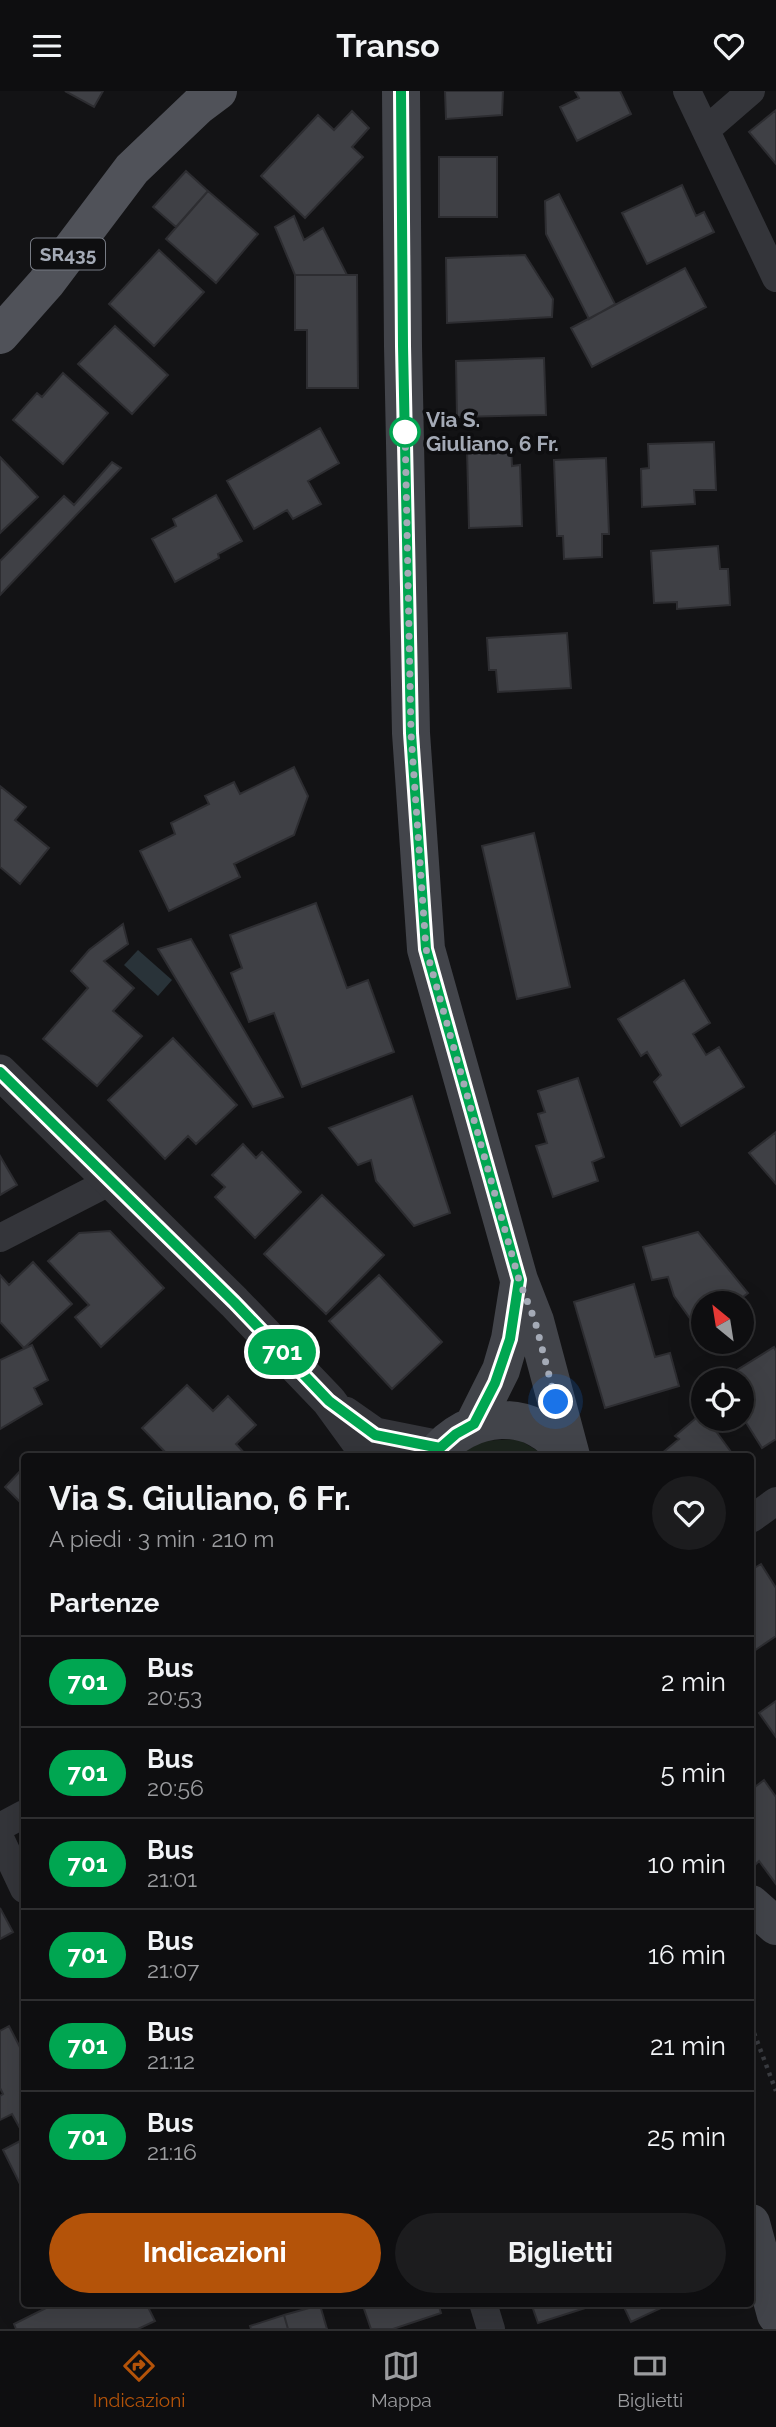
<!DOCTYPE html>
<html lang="it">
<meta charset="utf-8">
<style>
:root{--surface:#0e0e10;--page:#1c1c1e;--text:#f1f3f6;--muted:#9b9c9f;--line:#2e2e30;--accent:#b45309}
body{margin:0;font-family:Raleway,sans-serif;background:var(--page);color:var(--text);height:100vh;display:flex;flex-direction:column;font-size:26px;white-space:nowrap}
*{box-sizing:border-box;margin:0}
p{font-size:23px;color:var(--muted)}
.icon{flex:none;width:38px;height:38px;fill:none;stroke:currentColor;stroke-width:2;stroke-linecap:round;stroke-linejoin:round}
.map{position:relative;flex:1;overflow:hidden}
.details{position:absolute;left:21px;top:1362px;width:733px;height:854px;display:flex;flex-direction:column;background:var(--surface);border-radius:7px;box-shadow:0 7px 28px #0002,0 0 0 2px var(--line)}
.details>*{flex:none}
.badge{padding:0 14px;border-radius:23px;font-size:24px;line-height:46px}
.needle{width:46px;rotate:330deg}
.controls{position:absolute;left:691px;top:1200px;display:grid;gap:14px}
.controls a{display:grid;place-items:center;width:63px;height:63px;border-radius:50%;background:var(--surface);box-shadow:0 7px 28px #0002,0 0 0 2px var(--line);font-size:35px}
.you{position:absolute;width:35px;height:35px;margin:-18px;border:5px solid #fff;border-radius:50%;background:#1a73e8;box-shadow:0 0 0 10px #1a73e833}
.map>.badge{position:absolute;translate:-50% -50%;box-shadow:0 0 0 4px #fff}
h2{padding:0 28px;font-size:26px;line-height:63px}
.round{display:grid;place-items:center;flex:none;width:74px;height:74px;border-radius:37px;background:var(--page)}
.head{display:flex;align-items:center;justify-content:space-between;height:119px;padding:0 28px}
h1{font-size:33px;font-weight:700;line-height:52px}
.cta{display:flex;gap:14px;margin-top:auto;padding:14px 28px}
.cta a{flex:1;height:80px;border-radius:42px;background:var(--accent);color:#fff;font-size:28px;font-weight:700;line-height:80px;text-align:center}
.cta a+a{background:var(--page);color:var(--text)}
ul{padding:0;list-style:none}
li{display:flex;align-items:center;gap:21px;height:91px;padding:0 28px;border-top:2px solid var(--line)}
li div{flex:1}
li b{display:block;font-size:26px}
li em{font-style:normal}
li .badge{min-width:77px;font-weight:700;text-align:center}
header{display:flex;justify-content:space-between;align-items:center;height:91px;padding:0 28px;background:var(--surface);font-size:32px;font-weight:700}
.dock{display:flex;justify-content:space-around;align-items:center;height:98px;border-top:2px solid var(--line);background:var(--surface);font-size:19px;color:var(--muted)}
.dock a{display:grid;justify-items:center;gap:4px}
.dock .current{color:var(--accent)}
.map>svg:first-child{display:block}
</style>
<header><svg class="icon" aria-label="menu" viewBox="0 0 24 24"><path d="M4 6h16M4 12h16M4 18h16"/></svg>Transo<svg class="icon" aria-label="heart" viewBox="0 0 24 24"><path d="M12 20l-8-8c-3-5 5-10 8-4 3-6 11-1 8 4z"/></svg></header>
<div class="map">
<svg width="776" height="2238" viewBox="0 0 776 2238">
<rect width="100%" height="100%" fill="#131315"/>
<path fill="#1b231c" d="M518 1348 546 1365H456L477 1350Z"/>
<path fill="#293339" d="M138 859 172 889 158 905 124 874Z"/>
<path fill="#3f4045" stroke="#2d2d31" stroke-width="2" d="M65 0H103L94 16Z
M445 0H503L502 24 446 28Z
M575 0H620L631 23 577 50 560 16 579 7Z
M776 19V73L749 41Z
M352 20 369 37 352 56 363 66 305 127 261 85 318 24 334 39Z
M439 66H497V126H439Z
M186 80 208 100 176 136 153 116Z
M682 94 696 125 704 121 714 141 647 173 622 122Z
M208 100 258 143 216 192 166 148Z
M559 103 615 213 589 228 546 143 545 110Z
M294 125 304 149 323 137 347 184H295L275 136Z
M159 159 204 201 154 255 109 213Z
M525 164 553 208 552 226 447 232 446 167Z
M685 177 706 216 592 276 571 237Z
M295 184H357L358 297H307V239H295Z
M115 235 168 284 132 323 78 273Z
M544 267 546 324 457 326 456 270Z
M63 282 108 322 63 373 13 329 37 302 42 306Z
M320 337 339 372 308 390 321 413 293 428 287 419 254 438 227 390Z
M714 351 716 399H694L695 413 642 416 641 378 649 377 648 353Z
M511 357 512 375 520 374 522 435 469 437 467 358Z
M0 366 38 406 0 442Z
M606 367 609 443H602V466L564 468 563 445H557L554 369Z
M112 371 121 377 0 504V470L64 405 74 414Z
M216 404 242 450 218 463 219 467 175 491 152 448 176 435 173 428Z
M718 455 720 478H728L730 514 677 518V511L654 512 651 460Z
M567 542 571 597 498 601 496 579H489L487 547Z
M294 676 308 705 294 744 234 773 240 786 169 820 140 760 175 743 171 732 209 713 205 705 234 691 240 703Z
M0 695 26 716 15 729 49 757 20 793 0 776Z
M534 742 570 896 517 908 482 755Z
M316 812 347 897 368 889 394 961 302 996 274 922 249 931 231 882 242 877 230 844Z
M123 833 128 853 104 870 134 897 113 920 142 945 97 995 43 948 88 897 71 880 89 859Z
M191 848 283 1006 253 1016 158 858Z
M684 889 710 932 693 943 706 964 719 956 744 996 681 1035 654 991 661 984 647 961 641 965 618 928Z
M173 947 237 1014 196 1053 188 1045 165 1068 108 1009Z
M578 987 604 1066 592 1071 598 1090 553 1106 536 1055 547 1052 538 1023 545 1021 538 1000Z
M412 1005 450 1122 414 1135 376 1090 371 1069 358 1074 329 1037Z
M776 1041V1093L749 1062Z
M243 1053 256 1067 262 1061 301 1101 255 1147 215 1106 225 1096 212 1084Z
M0 1065 17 1094 0 1104Z
M322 1104 384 1164 326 1223 264 1163Z
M110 1140 164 1197 101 1256 75 1226 89 1214 48 1170 79 1142Z
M698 1141 748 1202 734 1213H704V1236L699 1240 674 1205 668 1186 652 1189 643 1156Z
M33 1171 72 1213 24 1257 0 1231V1184L9 1194Z
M379 1184 442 1251 392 1298 329 1230Z
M634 1193 655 1266 670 1262 679 1295 605 1317 574 1211Z
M32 1254 48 1289 34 1297 42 1313 0 1338V1269Z
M774 1256 776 1260V1348L762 1357 742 1325V1290L721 1289Z
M187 1294 213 1320 228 1305 256 1334 236 1353 247 1365H194L191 1362 188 1365H169L142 1337Z
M702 1322 704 1328H707L734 1365H662L661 1363 679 1348 675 1345Z
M24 1376V1415L5 1396Z
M761 1473 776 1497V1545L751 1562V1479Z
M776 1610V1646L759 1622Z
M764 1689 776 1706V1793L759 1770 751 1778V1699Z
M0 1817 13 1841 0 1848Z
M9 1935 24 1964V2036L21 2039 12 2023 0 2029V2005L3 2003 0 1997V1940Z
M24 2048V2101L3 2059Z
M56 2212H146L155 2230 138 2238H16L14 2233Z
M362 2212H438L441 2222 393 2238H371Z
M531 2212H597L598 2213 538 2232Z
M622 2212H659L661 2217 631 2231Z
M320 2214 327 2238H288L284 2224Z
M284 2224 288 2238H251L250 2235Z"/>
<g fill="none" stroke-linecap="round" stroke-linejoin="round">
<path stroke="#3a3c41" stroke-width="4.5" stroke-dasharray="3.5 5" stroke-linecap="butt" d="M751 1934 776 2000"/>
<path stroke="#34353a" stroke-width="28" d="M687 0 776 187
M706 39 751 0
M0 1147 111 1090
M751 1428 776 1410
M0 1736 24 1723
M0 1747 24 1798
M483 2212 491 2238"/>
<path stroke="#34353a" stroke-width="35" d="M0 981 234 1211 329 1310 369 1365
M345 1323 375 1344 440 1357"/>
<path stroke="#42444a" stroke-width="38" d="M401 0 403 255 411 642 426 858 519 1189 535 1230 571 1365
M474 1333 501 1279 510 1248 519 1192
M434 1365C468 1320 535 1314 567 1365
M751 1813 776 1835
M751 2132 776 2224"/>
<path stroke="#505259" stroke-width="38" d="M0 244 46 192 132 78 198 15 218 0"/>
</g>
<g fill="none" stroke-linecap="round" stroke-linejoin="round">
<defs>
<path id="line" d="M0 981 234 1211 329 1310 375 1344 440 1357 456 1343 474 1333 495 1292 510 1248 519 1189 426 858 411 642 403 255 401 0"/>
</defs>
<use href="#line" stroke="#fff" stroke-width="16"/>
<use href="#line" stroke="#00a651" stroke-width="10"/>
<path stroke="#a4aab6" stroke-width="7" stroke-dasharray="0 12.6" d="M405 341V336L411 642 426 858 519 1189 535 1230 556 1311"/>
</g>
<circle fill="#fff" stroke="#00a651" stroke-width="3.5" cx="405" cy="341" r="14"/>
<g text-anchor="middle" stroke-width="7" stroke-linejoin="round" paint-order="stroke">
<rect fill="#0e0e10" stroke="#777b84" stroke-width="2" x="31" y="147.5" width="74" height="31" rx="5"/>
<g font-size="19" font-weight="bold" fill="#a4aab6">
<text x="68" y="170">SR435</text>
</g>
<g font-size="21" font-weight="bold" fill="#a4aab6" stroke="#0e0e10" text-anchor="start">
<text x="426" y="336">Via S.<tspan x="426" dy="24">Giuliano, 6 Fr.</tspan></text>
</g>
</g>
</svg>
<div class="controls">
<a><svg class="needle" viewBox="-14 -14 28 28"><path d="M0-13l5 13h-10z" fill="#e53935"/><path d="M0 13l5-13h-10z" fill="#9b9c9f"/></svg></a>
<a><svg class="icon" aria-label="locate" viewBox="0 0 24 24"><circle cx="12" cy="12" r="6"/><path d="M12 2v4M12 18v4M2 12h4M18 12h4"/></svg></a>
</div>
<div class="you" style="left:556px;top:1311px"></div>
<b class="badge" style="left:282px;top:1261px;background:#00a651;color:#fff">701</b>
<section class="details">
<div class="head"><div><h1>Via S. Giuliano, 6 Fr.</h1><p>A piedi · 3 min · 210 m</p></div><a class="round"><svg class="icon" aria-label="heart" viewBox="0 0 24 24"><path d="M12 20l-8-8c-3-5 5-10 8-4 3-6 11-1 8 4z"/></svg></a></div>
<h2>Partenze</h2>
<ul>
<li><span class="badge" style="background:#00a651;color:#fff">701</span><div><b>Bus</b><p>20:53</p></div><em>2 min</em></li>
<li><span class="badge" style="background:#00a651;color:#fff">701</span><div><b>Bus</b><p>20:56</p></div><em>5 min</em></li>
<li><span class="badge" style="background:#00a651;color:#fff">701</span><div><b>Bus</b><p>21:01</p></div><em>10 min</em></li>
<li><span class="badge" style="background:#00a651;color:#fff">701</span><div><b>Bus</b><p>21:07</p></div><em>16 min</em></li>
<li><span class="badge" style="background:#00a651;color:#fff">701</span><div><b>Bus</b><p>21:12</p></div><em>21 min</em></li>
<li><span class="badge" style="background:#00a651;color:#fff">701</span><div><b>Bus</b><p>21:16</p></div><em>25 min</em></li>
</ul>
<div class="cta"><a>Indicazioni</a><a>Biglietti</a></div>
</section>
</div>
<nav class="dock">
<a class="current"><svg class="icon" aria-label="directions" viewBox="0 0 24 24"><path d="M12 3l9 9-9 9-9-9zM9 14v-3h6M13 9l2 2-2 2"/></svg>Indicazioni</a>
<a><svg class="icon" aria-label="map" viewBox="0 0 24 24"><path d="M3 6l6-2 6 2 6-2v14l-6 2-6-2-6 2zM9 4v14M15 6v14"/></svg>Mappa</a>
<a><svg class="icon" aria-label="tickets" viewBox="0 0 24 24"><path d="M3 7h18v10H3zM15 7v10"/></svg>Biglietti</a>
</nav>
